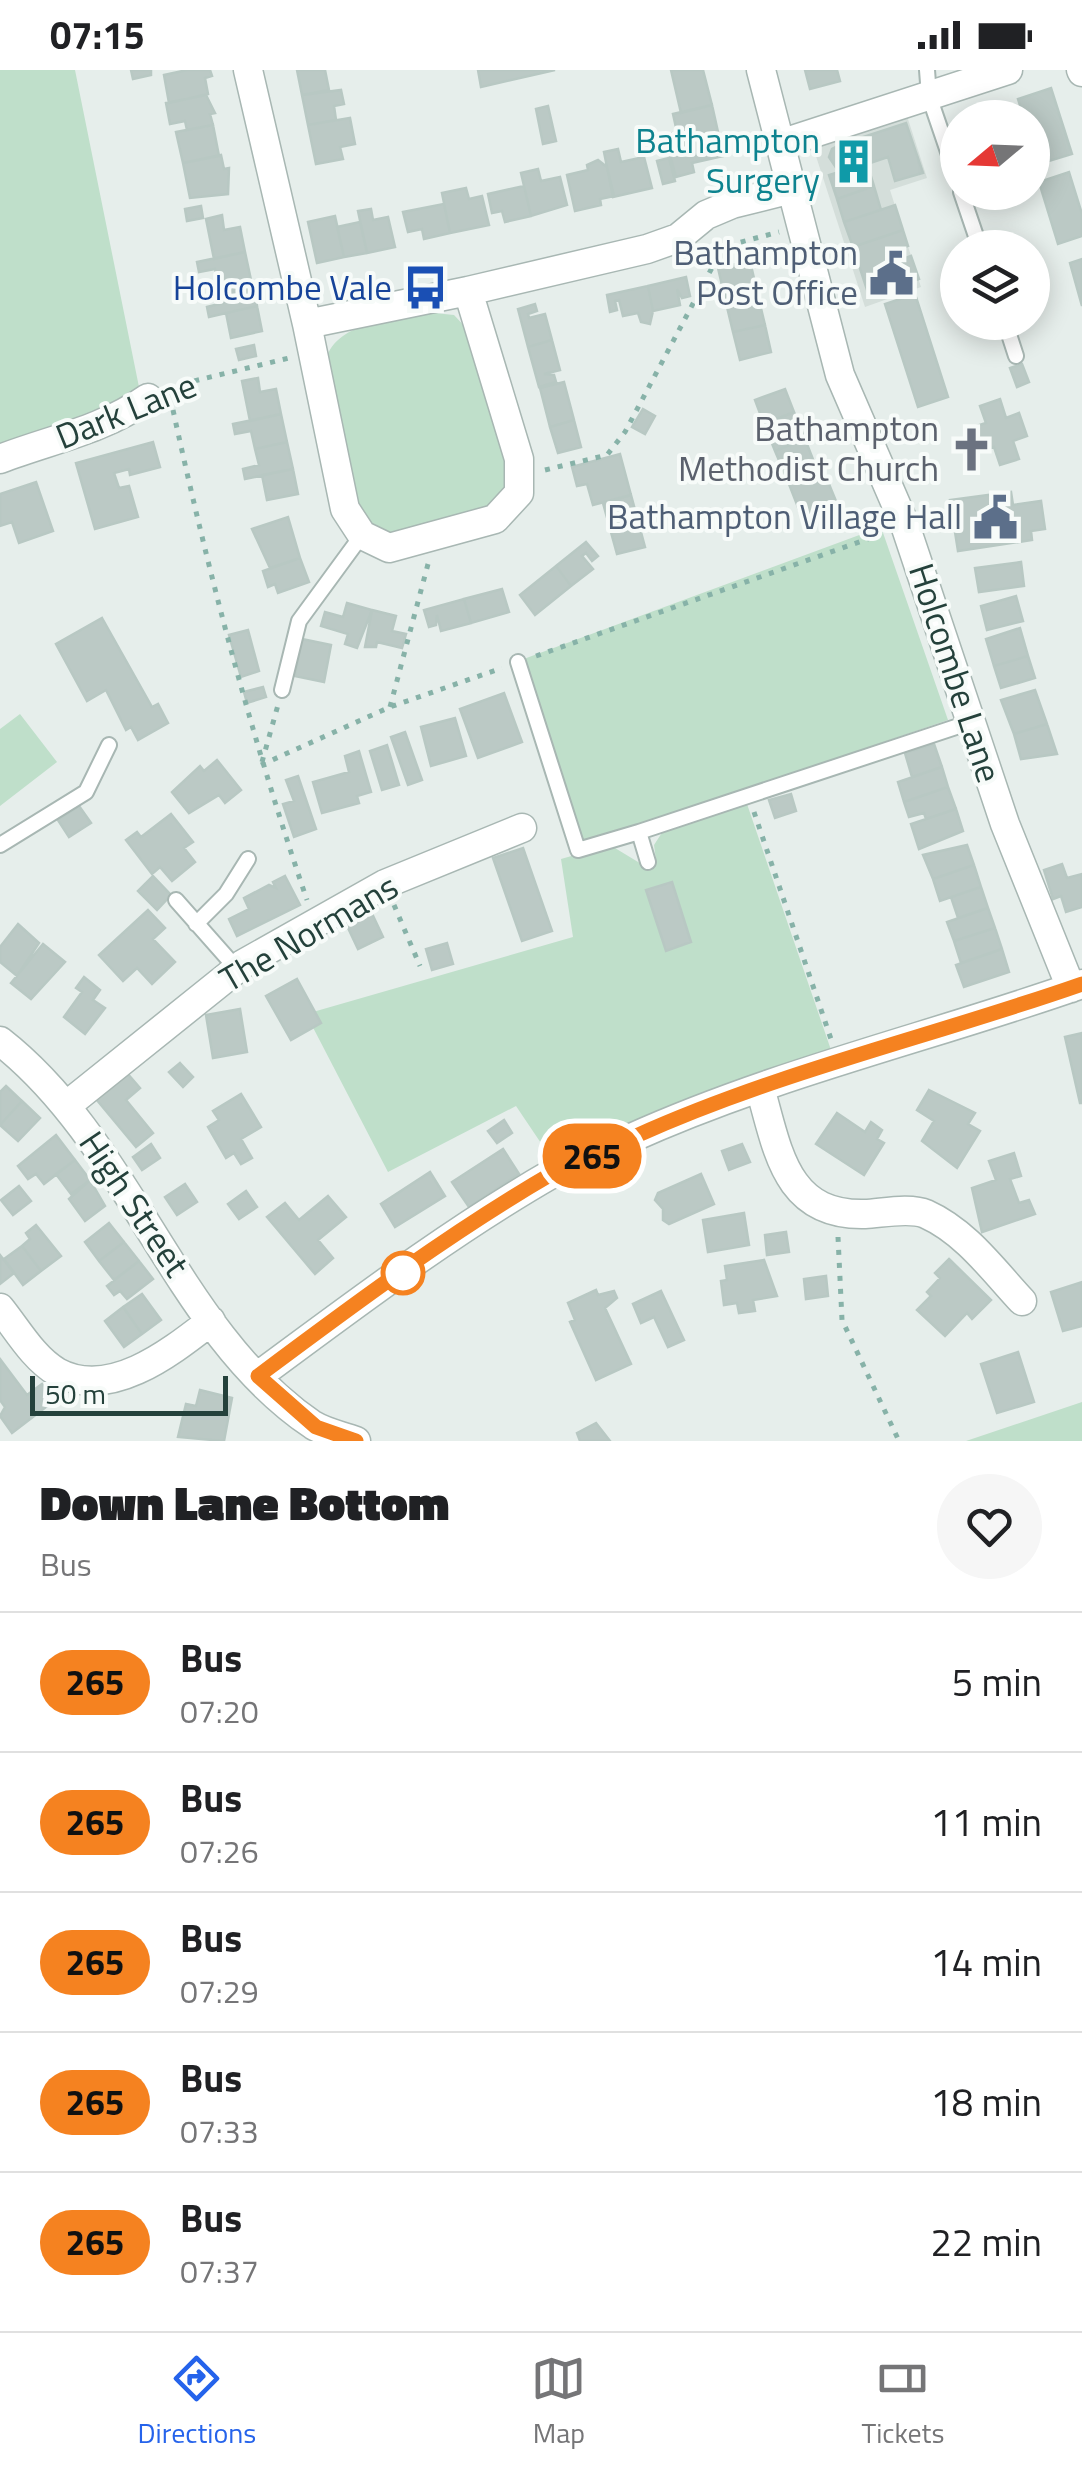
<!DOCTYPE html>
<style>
:root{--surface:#fff;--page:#f6f6f6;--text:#202124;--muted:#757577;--line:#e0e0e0;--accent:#2563eb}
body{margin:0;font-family:"Titillium Web",sans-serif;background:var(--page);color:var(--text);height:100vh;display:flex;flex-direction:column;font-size:38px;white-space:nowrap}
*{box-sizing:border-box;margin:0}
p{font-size:32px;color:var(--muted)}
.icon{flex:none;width:55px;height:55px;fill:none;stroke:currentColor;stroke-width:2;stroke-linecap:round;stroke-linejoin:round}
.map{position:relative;height:1371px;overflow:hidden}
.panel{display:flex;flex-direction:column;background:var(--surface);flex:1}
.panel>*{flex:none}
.badge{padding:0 20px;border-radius:32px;font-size:35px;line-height:65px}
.needle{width:65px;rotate:251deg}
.controls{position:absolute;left:940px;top:30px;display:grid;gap:20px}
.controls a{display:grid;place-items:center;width:110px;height:110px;border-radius:50%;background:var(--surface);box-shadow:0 5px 25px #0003;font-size:50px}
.scale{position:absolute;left:30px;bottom:25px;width:198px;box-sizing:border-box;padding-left:10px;border:5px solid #24413b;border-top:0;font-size:28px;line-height:35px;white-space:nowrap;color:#24413b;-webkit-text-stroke:8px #f7fbf9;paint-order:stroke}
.map>.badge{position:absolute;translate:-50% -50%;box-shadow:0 0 0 5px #fff}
.round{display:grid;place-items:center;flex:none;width:105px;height:105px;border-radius:52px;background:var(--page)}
.headline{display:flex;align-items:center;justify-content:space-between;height:170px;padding:0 40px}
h1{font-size:48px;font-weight:800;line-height:75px}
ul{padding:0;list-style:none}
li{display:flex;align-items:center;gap:30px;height:140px;padding:0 40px;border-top:2px solid var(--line)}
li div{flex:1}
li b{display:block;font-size:38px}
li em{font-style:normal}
li .badge{min-width:110px;font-weight:700;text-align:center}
.status{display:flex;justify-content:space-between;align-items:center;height:70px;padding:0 50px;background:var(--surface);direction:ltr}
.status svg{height:28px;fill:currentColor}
.tab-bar{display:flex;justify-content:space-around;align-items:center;height:140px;border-top:2px solid var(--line);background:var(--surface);font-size:28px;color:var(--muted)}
.tab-bar a{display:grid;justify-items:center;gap:5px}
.tab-bar .on{color:var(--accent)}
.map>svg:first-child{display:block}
</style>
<div class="status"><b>07:15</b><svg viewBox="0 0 49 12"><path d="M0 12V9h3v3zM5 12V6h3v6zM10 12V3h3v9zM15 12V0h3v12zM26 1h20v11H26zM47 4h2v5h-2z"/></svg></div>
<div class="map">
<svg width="1082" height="1371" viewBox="0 0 1082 1371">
<rect width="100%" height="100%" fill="#e6eeeb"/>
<path fill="#d4deda" d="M907 46 927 108 890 120 921 217 865 237 813 77Z"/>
<path fill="#bfdfca" d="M0 0H75L140 322 0 380Z
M434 243 454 245 468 260 508 390V419L489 440 389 466 368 459 356 434 327 286C342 249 398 250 434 243Z
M881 457 948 650 577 777 521 590Z
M20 644 57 692 0 736V659Z
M747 734 831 980C734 1010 642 1044 551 1088L516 1036 388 1102 306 944 573 867 561 789 610 775 643 795 656 790 654 775 665 758Z
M1082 1332V1371H966Z"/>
<path fill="#bbc9c5" stroke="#b8c8c3" stroke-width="2.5" d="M131 0H151V5L133 9Z
M187 0H210L212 6 205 8 208 24 169 33 164 5Z
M297 0H325L329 20 302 25Z
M478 0H555L481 17Z
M671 0H703L712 35 681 43Z
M805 0H837L840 11 810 19Z
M1051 18 1072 84 1039 94 1032 74V48H1024L1018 29Z
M341 20 344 34 334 36 336 50 308 55 302 25Z
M206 25 215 43 210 44 213 55 187 60 185 51 170 54 166 33Z
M712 35 718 62 667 74 665 65 677 62 673 44Z
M548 36 556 71 543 74 536 39Z
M350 48 355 74 340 77 343 89 316 94 308 55Z
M906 53 923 103 895 111 888 87 867 94 874 116 837 129 829 105 839 102 829 87 832 79 838 76 851 84 861 80 857 69Z
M213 55 219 86 183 93 176 62Z
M718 62 723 86 692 93 694 102 676 107 667 74Z
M618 79 621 92 644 87 652 118 613 127 604 82Z
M221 85 224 99 229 98 228 124 190 128 183 93Z
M669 88 675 111 663 114 657 91Z
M598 90 607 97 614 126 600 129 601 135 575 141 567 105 588 100 587 95Z
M538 99 541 111 560 107 567 135 531 146 521 103Z
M1069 102 1082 144V166L1058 174 1039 112Z
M524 116 531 146 505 152 502 141 492 143 488 124Z
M874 116 881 140 844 152 837 129Z
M466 118 469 129 482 126 489 155 450 163 442 123Z
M444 134 450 163 424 169 422 159 408 162 403 142Z
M895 135 903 160 853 177 844 152Z
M201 136 203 148 187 151 185 139Z
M371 139 373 150 388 147 395 177 367 183 358 141Z
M222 145 224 160 240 157 245 182 214 189 206 149Z
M335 146 344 187 317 193 308 152Z
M360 152 367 183 344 187 337 157Z
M903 160 908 176 895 180 898 191 911 186 919 209 869 226 853 177Z
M245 182 251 210 219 216 215 199 199 202 197 192Z
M1082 189V236L1070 193Z
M750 191 759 230 727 237 718 198Z
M686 207 690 226 682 228 677 219 680 235 653 241 648 216Z
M251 210 257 236 209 247 207 237 223 233 219 216Z
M648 216 653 241 650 254 641 252 638 243 623 246 619 230 615 231 617 240 610 242 607 225Z
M915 224 948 327 918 337 885 234Z
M759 230 765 255 733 262 727 237Z
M535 234 537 241 528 244 529 248 545 244 552 270 528 277 518 239Z
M257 236 262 261 231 268 226 243Z
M765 255 771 282 740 290 733 262Z
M552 270 560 300 544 304 554 305 556 312 539 317 528 277Z
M254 275 256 286 239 290 236 279Z
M1022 294 1029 312 1017 317 1010 298Z
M258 308 260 322 276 319 281 344 250 351 242 311Z
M564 312 574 350 550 357 540 318Z
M785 319 794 342 764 354 755 330Z
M1000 329 1006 348 1019 343 1027 366 1013 371 1019 389 1000 395 994 377 981 381 973 357 986 353 980 336Z
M643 339 655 346 645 364 632 357Z
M794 342 805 369 775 381 764 354Z
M281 344 287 372 255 379 251 361 235 364 233 354Z
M574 350 581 377 558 383 550 357Z
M805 369 816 397 787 409 775 381Z
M153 372 160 397 130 405 129 399 114 403 119 418 129 416 138 447 95 459 76 393Z
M287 372 293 399 245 409 243 399 259 395 255 379Z
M620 384 631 425 593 435 587 414 577 416 572 397Z
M816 397H822L838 436 803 450 787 409Z
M293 399 298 424 267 430 262 405Z
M36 412 53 461 19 473 12 452 0 456V424Z
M1011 422 1013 435 1041 431 1045 459 1031 461 1032 470 958 481 950 430Z
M631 425 645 477 617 484 603 433Z
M288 447 300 488 270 498 252 459Z
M586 472 598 486 592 491 586 483 582 486 593 499 571 516 556 496Z
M300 488 309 512 278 523 275 514 268 517 263 501Z
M1021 492 1024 516 979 522 975 498Z
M556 496 571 516 535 545 520 525Z
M502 519 509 542 471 553 464 529Z
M1016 526 1023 551 987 560 981 536Z
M464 529 471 553 441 561 437 545 436 555 429 557 424 540Z
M347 533 372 540 357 578 345 574 348 564 321 556 325 542 343 547Z
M372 540 396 546 392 561 406 564 402 578 377 572 376 577H365Z
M102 548 152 637 158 634 168 653 138 670 131 657 126 660 106 620 87 631 56 574Z
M1020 558 1028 586 994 596 986 569Z
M248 560 259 601 241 607 229 565Z
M302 569 331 575 324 612 295 606Z
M1028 586 1035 608 1001 618 994 596Z
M263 617 266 627 247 633 244 622Z
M1035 620 1047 654 1014 664 1001 630Z
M504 623 522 672 478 688 460 639Z
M455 648 466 686 431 696 421 657Z
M1047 654 1057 684 1021 689 1014 664Z
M405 662 422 710 408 715 391 667Z
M934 674 942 697 912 707 905 683Z
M387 675 399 715 382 720 370 681Z
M359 681 371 722 357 726 359 733 322 743 313 712 349 702 345 686Z
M217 690 241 720 225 733 219 725 189 743 172 722 200 696 204 701Z
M942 697 948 717 904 732 898 712Z
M298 706 316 759 294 767 283 734 294 731 286 710Z
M948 717 956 739 926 749 924 743 909 747 904 732Z
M791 724 796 741 775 748 769 730Z
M79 736 91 753 69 767 58 750Z
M956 739 963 761 919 779 911 754Z
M171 744 193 772 184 778 195 792 172 811 160 797 152 804 126 770 137 762 141 767Z
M967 775 974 795 933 809 923 785Z
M523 778 552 861 522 871 493 788Z
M1062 794 1067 808 1082 804V837L1066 842 1061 826 1053 829 1044 800Z
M974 795 981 817 940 831 933 809Z
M153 806 171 825 157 840 138 821Z
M285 806 300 835 237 866 229 849 249 839 244 828 269 815 276 818 273 812Z
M672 812 691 872 666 881 646 820Z
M981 817 988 838 958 848 951 827Z
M367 833 383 867 358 879 342 845Z
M988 838 995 858 954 871 947 852Z
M148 840 165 858 153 869 175 892 152 914 137 898 123 911 99 885Z
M18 854 39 873 17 906 0 892V877Z
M995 858 1002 879 961 893 954 871Z
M447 873 453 894 432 900 426 879Z
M43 874 65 892 31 929 11 913Z
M1002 879 1009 902 964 917 956 895Z
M84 907 100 920 93 930 105 938 85 964 64 947 82 922 76 918Z
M297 909 321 953 291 970 266 926Z
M240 939 247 982 213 988 206 945Z
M1082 963V1033H1080L1065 967Z
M180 993 193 1007 183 1017 169 1002Z
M127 1003 140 1018 126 1030 153 1063 136 1077 96 1029Z
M6 1016 22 1031 0 1055V1022Z
M929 1020 975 1043 968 1054 980 1061 957 1098 922 1071 934 1051 917 1040Z
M241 1024 261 1057 241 1069 252 1088 241 1094 234 1083 226 1088 208 1057 219 1050 213 1041Z
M22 1031 40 1048 18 1071 0 1055Z
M837 1043 865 1062 871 1052 882 1060 877 1069 884 1073 864 1105 816 1074Z
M504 1050 512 1063 497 1073 488 1061Z
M56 1065 75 1090 44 1114 36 1104 28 1109 18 1096Z
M151 1074 160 1088 142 1100 133 1087Z
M742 1074 750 1092 729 1100 722 1081Z
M503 1079 519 1104 469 1137 452 1112Z
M1014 1083 1021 1106 1010 1109 1019 1133 1029 1130 1035 1144 982 1162 972 1118 996 1110 989 1091Z
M75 1090 90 1110 71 1124 56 1104Z
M430 1102 445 1126 395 1157 381 1134Z
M701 1104 714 1134 669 1154 663 1150V1139L655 1130 658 1123Z
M90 1110 105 1136 85 1151 69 1129Z
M185 1114 197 1132 177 1145 165 1127Z
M19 1116 31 1131 13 1145 1 1130Z
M246 1121 257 1137 239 1149 228 1134Z
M328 1126 346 1147 318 1170 333 1188 315 1204 267 1147 285 1133 299 1150Z
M744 1143 749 1175 708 1182 703 1150Z
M109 1153 124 1172 99 1191 85 1172Z
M36 1155 61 1186 41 1201 22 1176 30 1169 26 1163Z
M786 1162 789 1182 767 1185 765 1165Z
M124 1172 139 1191 114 1210 99 1191Z
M22 1176 41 1201 23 1215 4 1189Z
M0 1185 14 1203 0 1214Z
M949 1189 991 1230 972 1249 967 1243 945 1266 917 1240 931 1226 927 1222 940 1208 935 1203Z
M764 1190 777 1226 753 1230 755 1241 739 1243 737 1233 724 1235 721 1211 727 1210 725 1196Z
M139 1191 153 1209 127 1229 120 1221 114 1225 107 1216Z
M826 1206 828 1226 806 1229 804 1209Z
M1082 1212V1256L1063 1261 1051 1222Z
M596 1220 598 1225 614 1221 617 1228 605 1238 631 1294 596 1310 570 1252 575 1250 568 1233Z
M661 1221 684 1270 668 1277 654 1247 641 1253 633 1234Z
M142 1224 161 1250 142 1264 123 1237Z
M123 1237 142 1264 124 1277 105 1251Z
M1018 1282 1034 1332 997 1343 981 1294Z
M0 1289 27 1325 42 1314 55 1330 12 1363 0 1346 5 1337 0 1330Z
M200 1320 232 1328 224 1371 178 1367 186 1334 196 1336Z
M596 1353 610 1371H580L577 1363Z"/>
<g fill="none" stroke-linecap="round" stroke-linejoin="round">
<defs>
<path id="service" d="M927 0 929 26 958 111
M961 122 980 178
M1005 252 1016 286
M518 592 578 780 639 762
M282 620 299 551 362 465
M0 775 86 722 109 675
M648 792 639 762 971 652
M176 830 237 899
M196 854 226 824 248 789"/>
<path id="minor" d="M248 0 307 254
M761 0 840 305 905 455 1005 754 1071 918
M1081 0 1082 2
M780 74 1008 0
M468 221 519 389V423L495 449 389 478 362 465 345 439 307 254Z
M468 221 647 179 678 168 706 145 732 134 792 119
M0 389C52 369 101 361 148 328
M0 971C132 1074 176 1263 313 1355 326 1363 343 1366 356 1371
M760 1018C778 1080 785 1146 865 1144 883 1143 910 1137 926 1144 966 1162 993 1200 1022 1231
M66 1036 243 894 385 814 522 758
M0 1238C17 1259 33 1288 57 1302 110 1331 171 1282 211 1251
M258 1306C353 1236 450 1162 553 1103 577 1090 604 1080 629 1069 775 1003 931 967 1082 914"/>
</defs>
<use href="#service" stroke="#a8b7b3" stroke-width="18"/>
<use href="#minor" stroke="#a8b7b3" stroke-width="31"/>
<path stroke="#87b2a8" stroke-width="5" stroke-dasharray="5 8" stroke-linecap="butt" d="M703 182 779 162
M169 317 289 288
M173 340C209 506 252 669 307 830
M545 400 607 385 625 362 723 177
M536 586 879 465
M390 637 428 494
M262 692 278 635
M261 695 390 637 502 598
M754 742 831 969
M394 835 420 896
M838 1167 842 1250 899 1371"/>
<use href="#service" stroke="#fff" stroke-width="14"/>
<use href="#minor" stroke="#fff" stroke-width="28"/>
</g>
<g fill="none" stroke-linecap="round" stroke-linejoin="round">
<defs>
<path id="line" d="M356 1371 316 1357 258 1306C353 1235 451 1162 553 1103 579 1089 609 1078 636 1066 780 1001 934 966 1082 914"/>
</defs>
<use href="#line" stroke="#fff" stroke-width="22"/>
<use href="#line" stroke="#f58220" stroke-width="15"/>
</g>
<defs>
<symbol id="building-bare" viewBox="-9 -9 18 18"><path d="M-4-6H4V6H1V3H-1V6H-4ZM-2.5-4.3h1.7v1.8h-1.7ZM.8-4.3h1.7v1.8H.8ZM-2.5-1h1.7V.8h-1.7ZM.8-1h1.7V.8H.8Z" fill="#0f9aa8" stroke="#f7fbf9" stroke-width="2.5" paint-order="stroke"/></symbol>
<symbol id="civic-bare" viewBox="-9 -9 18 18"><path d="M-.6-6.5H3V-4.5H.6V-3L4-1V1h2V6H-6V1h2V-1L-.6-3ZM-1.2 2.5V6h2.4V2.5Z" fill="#5c6f8a" stroke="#f7fbf9" stroke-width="2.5" paint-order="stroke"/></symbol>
<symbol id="bus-bare" viewBox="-9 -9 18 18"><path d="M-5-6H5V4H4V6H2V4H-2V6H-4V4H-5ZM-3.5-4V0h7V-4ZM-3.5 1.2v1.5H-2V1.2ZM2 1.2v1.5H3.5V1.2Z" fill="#1a4fb4" stroke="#f7fbf9" stroke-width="2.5" paint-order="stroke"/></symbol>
<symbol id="church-bare" viewBox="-9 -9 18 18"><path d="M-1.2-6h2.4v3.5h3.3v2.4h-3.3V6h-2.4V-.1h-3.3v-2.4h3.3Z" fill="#6b7280" stroke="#f7fbf9" stroke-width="2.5" paint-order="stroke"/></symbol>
</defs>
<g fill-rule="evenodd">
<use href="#building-bare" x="822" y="60" width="63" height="63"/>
<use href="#civic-bare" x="860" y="172" width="63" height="63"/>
<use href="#bus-bare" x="394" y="186" width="63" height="63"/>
<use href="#church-bare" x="940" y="348" width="63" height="63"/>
<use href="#civic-bare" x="964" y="416" width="63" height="63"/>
</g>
<circle fill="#fff" stroke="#f58220" stroke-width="5" cx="403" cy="1203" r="20"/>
<g text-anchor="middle" stroke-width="8" stroke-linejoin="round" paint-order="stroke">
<g font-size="35" fill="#0d838f" stroke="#f7fbf9" text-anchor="end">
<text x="820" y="83">Bathampton<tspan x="820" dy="40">Surgery</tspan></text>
</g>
<g font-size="35" fill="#4e5e75" stroke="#f7fbf9" text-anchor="end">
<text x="858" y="195">Bathampton<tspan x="858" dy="40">Post Office</tspan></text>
<text x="962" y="459">Bathampton Village Hall</text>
</g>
<g font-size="35" fill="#164399" stroke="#f7fbf9" text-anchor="end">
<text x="392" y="230">Holcombe Vale</text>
</g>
<g font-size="35" fill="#24413b" stroke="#f7fbf9">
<text transform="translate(126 341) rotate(-22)" y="12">Dark Lane</text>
<text transform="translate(955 603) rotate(72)" y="12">Holcombe Lane</text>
<text transform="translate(309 863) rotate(-30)" y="12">The Normans</text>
<text transform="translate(134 1134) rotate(56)" y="12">High Street</text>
</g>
<g font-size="35" fill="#5b616d" stroke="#f7fbf9" text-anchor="end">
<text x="939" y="371">Bathampton<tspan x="939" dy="40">Methodist Church</tspan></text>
</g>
</g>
</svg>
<div class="controls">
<a><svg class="needle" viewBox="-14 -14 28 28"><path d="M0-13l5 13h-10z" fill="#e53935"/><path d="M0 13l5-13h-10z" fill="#757577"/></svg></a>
<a><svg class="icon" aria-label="layers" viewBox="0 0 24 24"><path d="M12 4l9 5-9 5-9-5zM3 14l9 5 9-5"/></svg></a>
</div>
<div class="scale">50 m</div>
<b class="badge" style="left:592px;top:1086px;background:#f58220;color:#111">265</b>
</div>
<section class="panel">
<div class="headline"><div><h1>Down Lane Bottom</h1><p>Bus</p></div><a class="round"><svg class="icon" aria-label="heart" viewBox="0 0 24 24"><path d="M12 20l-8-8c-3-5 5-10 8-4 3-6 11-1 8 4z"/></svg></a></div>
<ul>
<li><span class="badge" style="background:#f58220;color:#111">265</span><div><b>Bus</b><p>07:20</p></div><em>5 min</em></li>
<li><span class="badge" style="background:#f58220;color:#111">265</span><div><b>Bus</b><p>07:26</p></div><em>11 min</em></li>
<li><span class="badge" style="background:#f58220;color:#111">265</span><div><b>Bus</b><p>07:29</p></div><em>14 min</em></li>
<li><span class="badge" style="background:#f58220;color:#111">265</span><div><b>Bus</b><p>07:33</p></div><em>18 min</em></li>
<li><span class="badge" style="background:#f58220;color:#111">265</span><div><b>Bus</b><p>07:37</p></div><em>22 min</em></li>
</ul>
</section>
<nav class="tab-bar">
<a class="on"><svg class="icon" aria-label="directions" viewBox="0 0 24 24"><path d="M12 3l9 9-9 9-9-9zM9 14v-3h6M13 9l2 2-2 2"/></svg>Directions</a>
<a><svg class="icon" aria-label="map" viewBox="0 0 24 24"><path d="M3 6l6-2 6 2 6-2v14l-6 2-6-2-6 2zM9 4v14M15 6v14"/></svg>Map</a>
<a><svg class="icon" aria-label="tickets" viewBox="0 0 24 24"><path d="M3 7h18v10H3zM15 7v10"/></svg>Tickets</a>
</nav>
